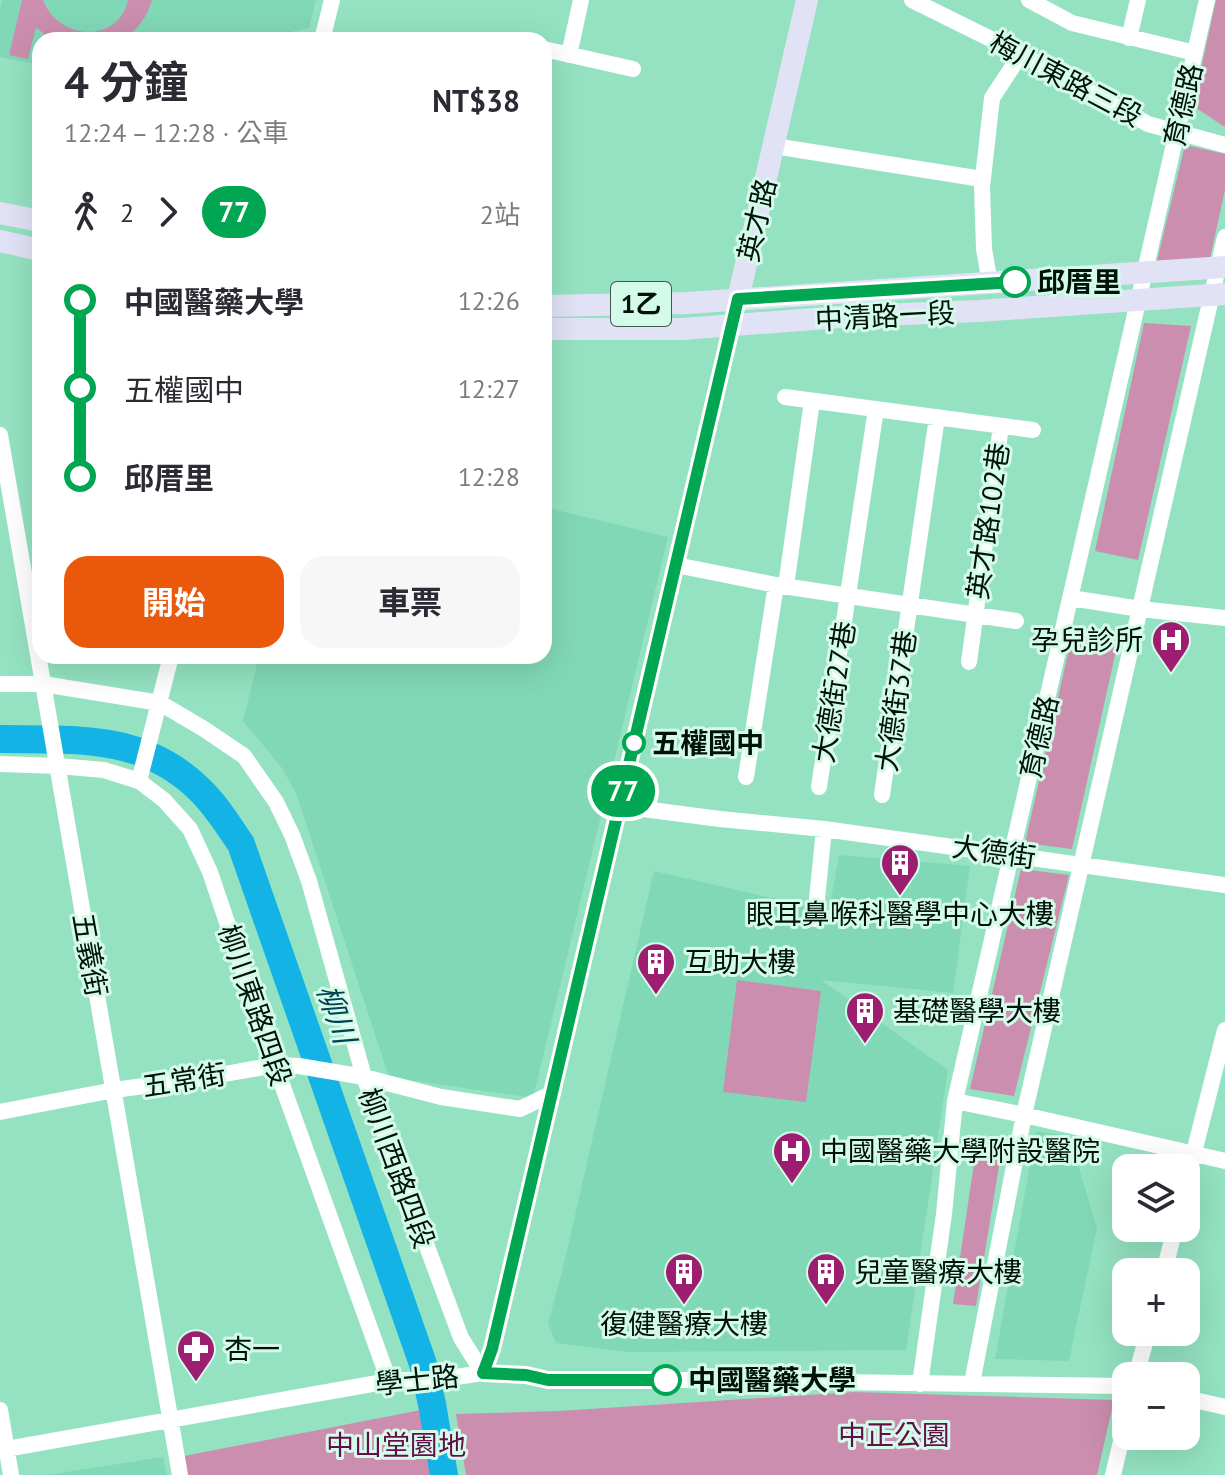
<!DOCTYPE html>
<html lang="zh-TW">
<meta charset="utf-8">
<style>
:root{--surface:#fff;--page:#f7f7f7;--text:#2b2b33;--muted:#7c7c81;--accent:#ea580c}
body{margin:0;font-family:"PT Sans","Noto Sans TC",sans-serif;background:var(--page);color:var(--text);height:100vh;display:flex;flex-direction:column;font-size:30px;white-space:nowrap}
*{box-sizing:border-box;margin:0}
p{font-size:26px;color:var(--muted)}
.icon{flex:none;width:44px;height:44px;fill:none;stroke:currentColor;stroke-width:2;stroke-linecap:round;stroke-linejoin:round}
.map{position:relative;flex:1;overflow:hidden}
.side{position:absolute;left:32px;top:32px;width:520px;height:632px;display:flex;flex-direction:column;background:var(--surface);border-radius:24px;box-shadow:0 8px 32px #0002}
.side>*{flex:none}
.badge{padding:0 16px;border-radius:26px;font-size:28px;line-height:52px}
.controls{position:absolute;left:1112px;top:1154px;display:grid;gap:16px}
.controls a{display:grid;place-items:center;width:88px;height:88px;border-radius:16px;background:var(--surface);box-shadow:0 8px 32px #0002;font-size:40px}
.map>.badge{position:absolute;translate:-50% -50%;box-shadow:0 0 0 4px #fff}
.legs{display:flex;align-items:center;gap:12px;height:88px;padding:0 32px;font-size:26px}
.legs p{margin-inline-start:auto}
.head{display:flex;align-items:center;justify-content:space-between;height:136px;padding:0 32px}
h1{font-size:44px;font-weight:700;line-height:60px}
.action{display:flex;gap:16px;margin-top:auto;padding:16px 32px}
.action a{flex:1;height:92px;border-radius:24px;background:var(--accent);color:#fff;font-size:32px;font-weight:700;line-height:92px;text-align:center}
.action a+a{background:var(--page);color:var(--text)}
ul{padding:0 32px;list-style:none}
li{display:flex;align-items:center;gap:28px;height:88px;font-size:30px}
li i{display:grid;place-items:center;width:12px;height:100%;margin:0 10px;background:currentColor}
li i::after{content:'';width:20px;height:20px;margin:-10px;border:6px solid;border-radius:50%;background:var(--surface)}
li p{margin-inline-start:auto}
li:first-child i{background:linear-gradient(#0000 50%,currentColor 0)}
li:last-child i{background:linear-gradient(currentColor 50%,#0000 0)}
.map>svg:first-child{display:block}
</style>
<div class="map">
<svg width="1225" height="1475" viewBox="0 0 1225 1475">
<rect width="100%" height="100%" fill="#94e2c2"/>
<path fill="#81d8b6" d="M2 0H316L309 28 277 35 275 40H40V65L0 57V10Z
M544 507 668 537 533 1098 389 1077 296 793 282 768 243 721 259 656H544Z
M839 855 970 866 953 993 821 980 948 1070 906 1350 629 1352 556 1343 548 1323 562 1272 654 871 829 911Z
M1036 1131 1080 1138 1078 1165 1097 1228 1069 1361 995 1359Z
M163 1457 167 1475H47Z"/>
<path fill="#cb8eae" d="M22 0H43C58 40 118 45 128 0H152C147 17 138 29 124 40H51L36 27 28 59 9 55Z
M1216 0H1225V127L1193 106Z
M1185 145 1225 154V190L1210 258 1157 261Z
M1144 323 1191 326 1138 560 1095 551Z
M1072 636 1117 646 1072 849 1025 843Z
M1021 869 1069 875 1014 1096 970 1089Z
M737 980 821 991 806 1102 723 1092Z
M978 1137 1003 1142 976 1306 953 1304Z
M854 1392 1114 1400 1097 1475H466L456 1414 559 1411Z
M421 1410 432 1475H187L184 1456Z"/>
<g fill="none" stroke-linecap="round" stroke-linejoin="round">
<path stroke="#13b4e5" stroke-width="28" d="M0 739C73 740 142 733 199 789 216 805 228 825 241 844L423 1364 432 1404 444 1475"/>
<path stroke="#fff" stroke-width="16" d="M912 0 1021 54 1148 124 1225 145
M1029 0 1072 23 1195 53
M1129 38 1138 0
M322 40 332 0
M502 40H503
M544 49 633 69
M569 55 581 0
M774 146 982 179
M990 283 984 249 982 187 992 98 1021 54
M785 397 1033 430
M0 435 180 1475
M676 565 776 585 1016 621
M786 586 812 401
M1071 598 1140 609 1225 618
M969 662 1001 426
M0 684H43L160 703 204 729 244 756 276 802 292 835 309 881 364 1077 461 1338 483 1373
M0 764 58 766 104 770 139 781 164 800 190 829 210 872 275 1065 389 1381
M746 777 776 585
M139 781 171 656
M819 787 876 409
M882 795 937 417
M620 806 720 819 824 829 1225 885
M815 919 824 829
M955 1101 1024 1115 1225 1161
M0 1112 114 1090 197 1079 275 1065 299 1066 364 1077 441 1097 520 1109 553 1093
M1186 1184 1225 1030
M1164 1272 1175 1228
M483 1373 492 1349 738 299
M1136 1376 1148 1332
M972 1383 1024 1115 1225 237
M920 1384 944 1214 955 1101 1207 0
M1186 1398 1225 1407
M0 1410 11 1475
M0 1450 389 1381 449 1378 483 1373 526 1375 548 1380H691L1126 1386
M1113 1475 1126 1420"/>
<path stroke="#e2e2f7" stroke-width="22" d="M0 213 40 221
M0 241 40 250
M738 299 807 0
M544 306 687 303 1225 267
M544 329H682L854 316 978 311 1225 294"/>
</g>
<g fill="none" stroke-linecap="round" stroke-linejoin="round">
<defs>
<path id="line-1" d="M666 1380H548L526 1375 483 1373 492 1349 738 299 1015 282"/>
</defs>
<use href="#line-1" stroke="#fff" stroke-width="18"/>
<use href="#line-1" stroke="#00a651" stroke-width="12"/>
</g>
<defs>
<symbol id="hospital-pin" viewBox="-11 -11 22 30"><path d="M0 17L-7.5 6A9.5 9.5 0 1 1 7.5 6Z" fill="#9d1d71" stroke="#d4fae9"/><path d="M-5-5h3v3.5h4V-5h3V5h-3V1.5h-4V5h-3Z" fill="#fff"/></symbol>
<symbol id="building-pin" viewBox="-11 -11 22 30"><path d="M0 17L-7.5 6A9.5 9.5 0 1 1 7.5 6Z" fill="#9d1d71" stroke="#d4fae9"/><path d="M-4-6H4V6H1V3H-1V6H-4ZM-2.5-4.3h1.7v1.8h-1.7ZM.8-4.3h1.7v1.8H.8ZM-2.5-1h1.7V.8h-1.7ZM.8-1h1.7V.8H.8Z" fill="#fff"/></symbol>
<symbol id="pharmacy-pin" viewBox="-11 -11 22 30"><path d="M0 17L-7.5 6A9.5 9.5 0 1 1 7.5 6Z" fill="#9d1d71" stroke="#d4fae9"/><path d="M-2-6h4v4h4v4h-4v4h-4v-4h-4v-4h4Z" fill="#fff"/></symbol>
</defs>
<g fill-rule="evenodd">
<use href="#hospital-pin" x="1149" y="618" width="44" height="60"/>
<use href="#building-pin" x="878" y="841" width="44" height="60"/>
<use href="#building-pin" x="634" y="940" width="44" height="60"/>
<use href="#building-pin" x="843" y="989" width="44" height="60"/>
<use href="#hospital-pin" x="770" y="1129" width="44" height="60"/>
<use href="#building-pin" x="662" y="1250" width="44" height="60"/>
<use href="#building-pin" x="804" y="1250" width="44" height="60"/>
<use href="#pharmacy-pin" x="174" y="1327" width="44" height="60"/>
</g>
<g fill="#fff" stroke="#00a651" stroke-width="4">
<circle cx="1015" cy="282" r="14"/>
<circle cx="634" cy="743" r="10"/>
<circle cx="666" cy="1380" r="14"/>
</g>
<g text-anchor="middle" stroke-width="6" stroke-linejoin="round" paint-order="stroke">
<rect fill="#d4fae9" stroke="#40584d" stroke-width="2" x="611" y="282" width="60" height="44" rx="6"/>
<g font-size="26" font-weight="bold" fill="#00120a">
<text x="641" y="313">1乙</text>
</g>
<g font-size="28" fill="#00120a" stroke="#d4fae9">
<text transform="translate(1066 79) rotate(28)" y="10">梅川東路三段</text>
<text transform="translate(1183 105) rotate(-77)" y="10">育德路</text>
<text transform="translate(757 220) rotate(-77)" y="10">英才路</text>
<text transform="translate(885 316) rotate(-3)" y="10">中清路一段</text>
<text transform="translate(988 521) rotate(-82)" y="10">英才路102巷</text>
<text transform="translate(834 692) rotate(-81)" y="10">大德街27巷</text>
<text transform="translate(896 701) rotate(-82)" y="10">大德街37巷</text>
<text transform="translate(1039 737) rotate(-77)" y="10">育德路</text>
<text transform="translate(994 852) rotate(8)" y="10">大德街</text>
<text transform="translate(90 955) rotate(80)" y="10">五義街</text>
<text transform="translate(255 1005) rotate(71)" y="10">柳川東路四段</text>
<text transform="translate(184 1080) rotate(-9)" y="10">五常街</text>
<text transform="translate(397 1168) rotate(70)" y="10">柳川西路四段</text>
<text transform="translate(417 1380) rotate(-6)" y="10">學士路</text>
</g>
<g font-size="28" font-weight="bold" fill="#00120a" stroke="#d4fae9" text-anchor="start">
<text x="1037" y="292">邱厝里</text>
<text x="652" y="753">五權國中</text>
<text x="688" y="1390">中國醫藥大學</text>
</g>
<g font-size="28" fill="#00120a" stroke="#d4fae9" text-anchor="start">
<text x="1143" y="650" text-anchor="end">孕兒診所</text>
<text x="900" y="924" text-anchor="middle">眼耳鼻喉科醫學中心大樓</text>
<text x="684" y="972">互助大樓</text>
<text x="893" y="1021">基礎醫學大樓</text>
<text x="820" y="1161">中國醫藥大學附設醫院</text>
<text x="854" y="1282">兒童醫療大樓</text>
<text x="684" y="1334" text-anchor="middle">復健醫療大樓</text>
<text x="224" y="1359">杏一</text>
</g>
<g font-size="28" fill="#650d47" stroke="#d4fae9">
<text x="894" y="1445">中正公園</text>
<text x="396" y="1455">中山堂園地</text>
</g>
<g font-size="30" font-style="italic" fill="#014154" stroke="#d4fae9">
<text transform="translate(336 1014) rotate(71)" y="10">柳川</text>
</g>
</g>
</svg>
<div class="controls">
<a><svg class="icon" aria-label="layers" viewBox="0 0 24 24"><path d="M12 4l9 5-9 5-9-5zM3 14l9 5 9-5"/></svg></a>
<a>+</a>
<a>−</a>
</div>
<b class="badge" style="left:623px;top:791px;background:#00a651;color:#fff">77</b>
<section class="side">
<div class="head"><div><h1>4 分鐘</h1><p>12:24 – 12:28 · 公車</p></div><b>NT$38</b></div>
<div class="legs"><svg class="icon" aria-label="walk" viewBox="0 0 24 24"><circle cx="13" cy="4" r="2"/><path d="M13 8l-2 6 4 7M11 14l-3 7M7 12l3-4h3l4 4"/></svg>2<svg class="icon" aria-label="forward" viewBox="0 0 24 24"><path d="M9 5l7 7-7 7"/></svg><b class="badge" style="background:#00a651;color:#fff">77</b><p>2站</p></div>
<ul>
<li><i style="color:#00a651"></i><b>中國醫藥大學</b><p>12:26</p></li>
<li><i style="color:#00a651"></i><span>五權國中</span><p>12:27</p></li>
<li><i style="color:#00a651"></i><b>邱厝里</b><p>12:28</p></li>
</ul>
<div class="action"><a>開始</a><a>車票</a></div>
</section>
</div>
